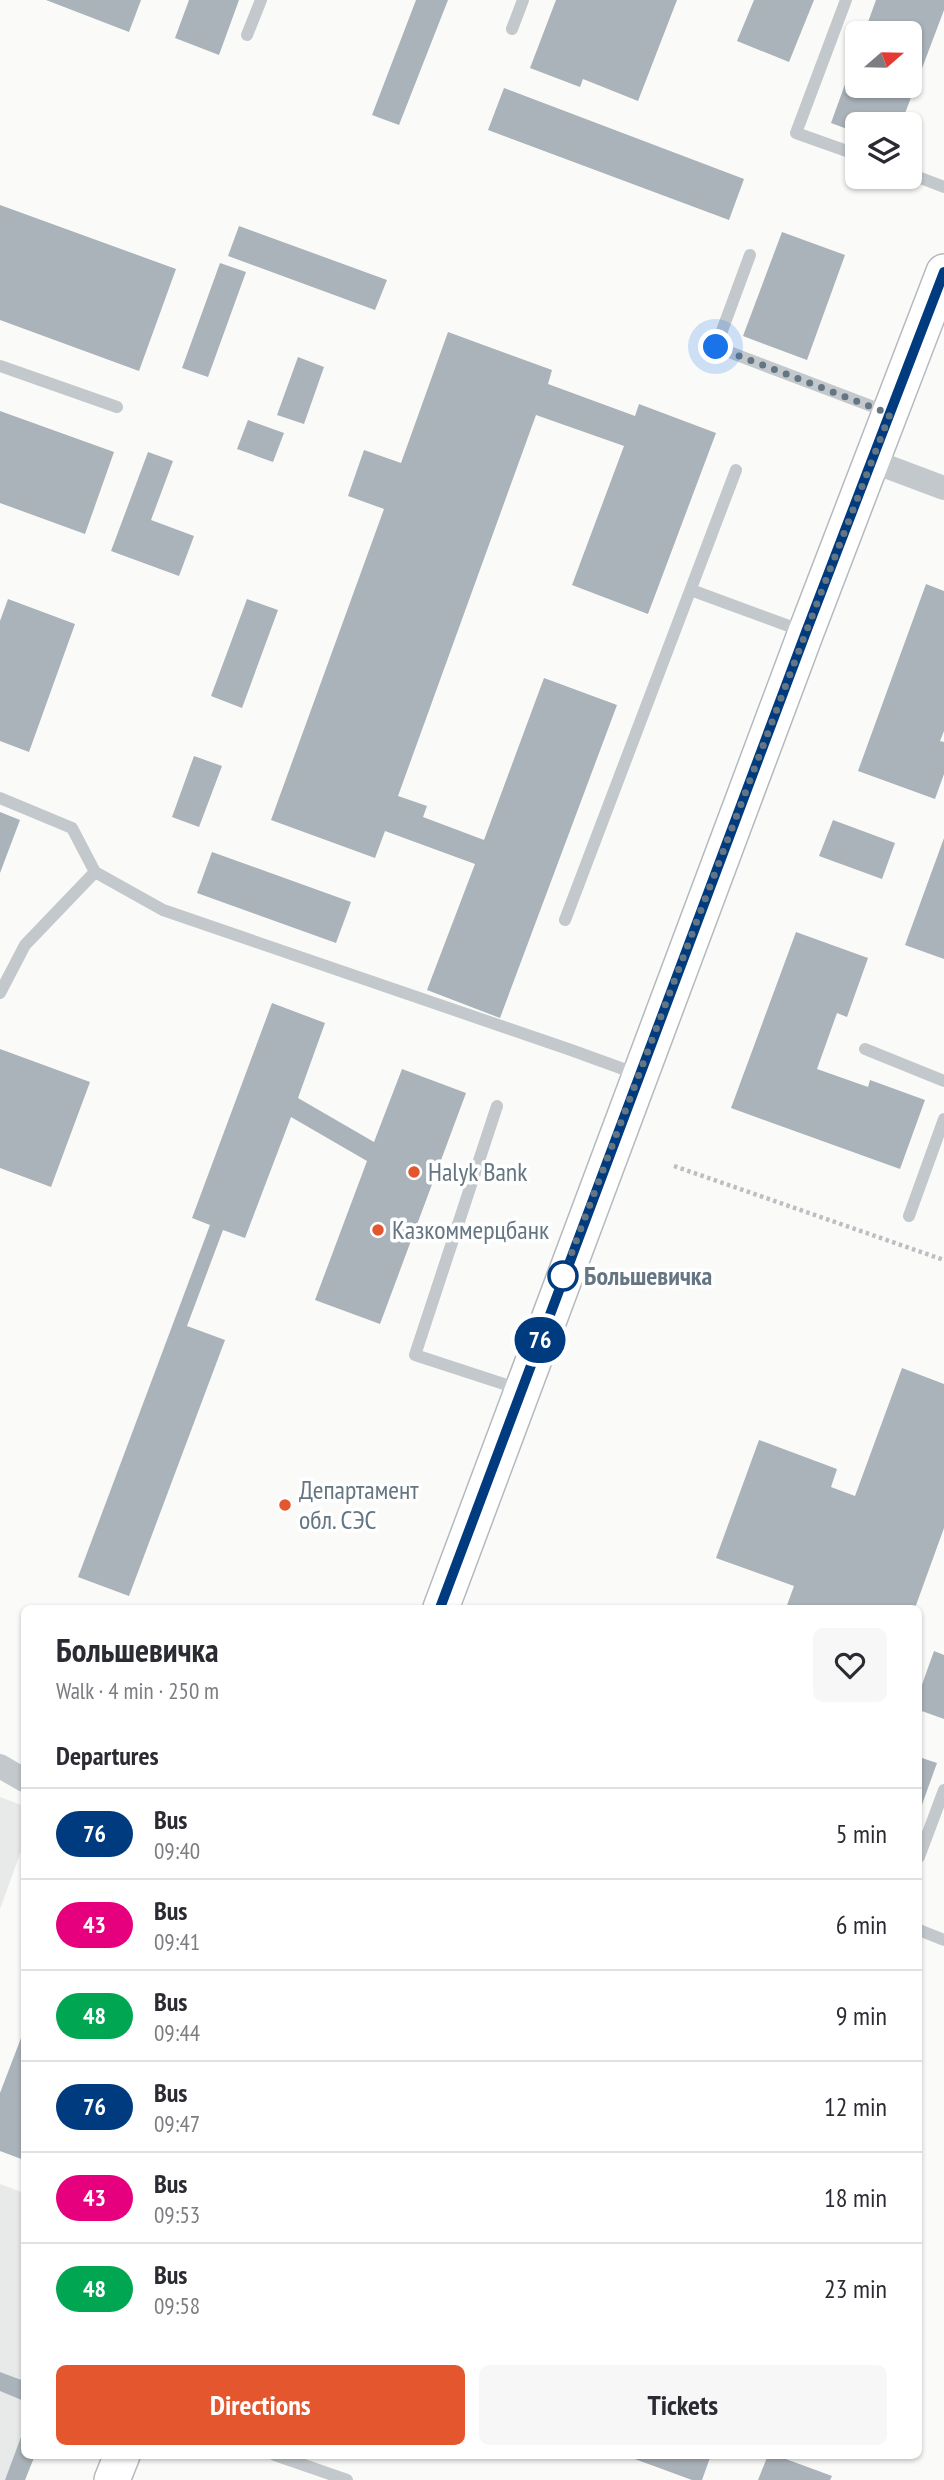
<!DOCTYPE html>
<meta charset="utf-8">
<style>
:root{--surface:#fff;--page:#f7f7f7;--text:#2b2b33;--muted:#7c7c81;--line:#e1e1e2;--accent:#e4572e}
body{margin:0;font-family:"PT Sans Narrow",sans-serif;background:var(--page);color:var(--text);height:100vh;display:flex;flex-direction:column;font-size:26px;white-space:nowrap}
*{box-sizing:border-box;margin:0}
p{font-size:23px;color:var(--muted)}
.icon{flex:none;width:38px;height:38px;fill:none;stroke:currentColor;stroke-width:2;stroke-linecap:round;stroke-linejoin:round}
.map{position:relative;flex:1;overflow:hidden}
.sheet{position:absolute;left:21px;top:1605px;width:901px;height:854px;display:flex;flex-direction:column;background:var(--surface);border-radius:10px;box-shadow:0 2px 5px #0004}
.sheet>*{flex:none}
.badge{padding:0 14px;border-radius:23px;font-size:24px;line-height:46px}
.needle{width:46px;rotate:70deg}
.buttons{position:absolute;left:845px;top:21px;display:grid;gap:14px}
.buttons a{display:grid;place-items:center;width:77px;height:77px;border-radius:10px;background:var(--surface);box-shadow:0 2px 5px #0004;font-size:35px}
.you{position:absolute;width:35px;height:35px;margin:-18px;border:5px solid #fff;border-radius:50%;background:#1a73e8;box-shadow:0 0 0 10px #1a73e833}
.map>.badge{position:absolute;translate:-50% -50%;box-shadow:0 0 0 4px #fff}
h2{padding:0 35px;font-size:26px;line-height:63px}
.round{display:grid;place-items:center;flex:none;width:74px;height:74px;border-radius:10px;background:var(--page)}
.overview{display:flex;align-items:center;justify-content:space-between;height:119px;padding:0 35px}
h1{font-size:33px;font-weight:700;line-height:52px}
.action{display:flex;gap:14px;margin-top:auto;padding:14px 35px}
.action a{flex:1;height:80px;border-radius:10px;background:var(--accent);color:#fff;font-size:28px;font-weight:700;line-height:80px;text-align:center}
.action a+a{background:var(--page);color:var(--text)}
ul{padding:0;list-style:none}
li{display:flex;align-items:center;gap:21px;height:91px;padding:0 35px;border-top:2px solid var(--line)}
li div{flex:1}
li b{display:block;font-size:26px}
li em{font-style:normal}
li .badge{min-width:77px;font-weight:700;text-align:center}
.map>svg:first-child{display:block}
</style>
<div class="map">
<svg width="944" height="2480" viewBox="0 0 944 2480">
<rect width="100%" height="100%" fill="#fafaf8"/>
<path fill="#e8e9e9" d="M0 1797 24 1806V1843L0 1909Z
M0 2184 24 2193V2455H35L25 2480H0Z"/>
<path fill="#aab3b9" d="M46 0H141L129 32Z
M189 0H239L219 55 175 38Z
M416 0H448L399 125 372 115Z
M556 0H677L638 101 583 79 580 87 530 68Z
M754 0H814L789 62 737 41Z
M876 0H944V10L901 124H858V133L831 123 857 51 858 86H910V33H864Z
M504 88 744 179 729 220 488 130Z
M0 205 176 269 139 371 0 320Z
M239 226 387 280 375 310 228 256Z
M782 232 845 255 807 360 743 336Z
M220 263 246 272 208 377 182 368Z
M448 332 552 370 548 384 635 416 639 404 716 433 648 614 572 585 624 446 536 415 398 796 427 806 423 817 484 840 544 678 617 705 500 1018 427 990 475 864 385 831 375 858 271 820 384 509 348 496 364 450 401 463Z
M298 357 324 367 304 424 277 415Z
M0 411 114 452 85 534 0 503Z
M248 420 284 433 273 462 237 449Z
M148 452 173 461 151 520 194 536 179 576 111 551Z
M926 584 944 591V731L940 741 944 742V774L935 799 858 771Z
M8 599 75 624 29 752 0 741V621Z
M247 599 278 610 242 708 211 696Z
M194 756 222 766 199 827 172 817Z
M0 812 20 820 0 873Z
M833 820 895 843 882 879 819 856Z
M944 838V959L905 945Z
M212 852 351 902 336 943 197 893Z
M796 932 868 958 847 1017 837 1013 817 1069 868 1087 870 1080 925 1100 900 1169 731 1108Z
M272 1003 325 1023 298 1098 374 1142 402 1069 466 1093 380 1324 315 1300 367 1161 291 1117 245 1238 223 1230 187 1326 225 1340 129 1596 78 1577 210 1225 192 1218Z
M0 1049 90 1082 51 1187 0 1168Z
M902 1368 944 1384V1528L915 1608H786L794 1586 716 1558 759 1440 837 1469 831 1487 855 1496Z
M934 1651 944 1655V1719L919 1710V1693Z
M919 1757 937 1763 919 1813Z
M21 2038 24 2039V2160L0 2151V2093Z
M0 2372 24 2381V2401L0 2391Z
M24 2429V2455H35L25 2480H5Z
M633 2455H711L702 2480H692L632 2458Z
M768 2455H775L832 2476 830 2480H758Z"/>
<g fill="none" stroke-linecap="round" stroke-linejoin="round">
<defs>
<path id="secondary" d="M441 1608 806 632 944 272
M112 2480 122 2455"/>
</defs>
<use href="#secondary" stroke="#b3babf" stroke-width="38"/>
<path stroke="#bbbfc2" stroke-width="4.5" stroke-dasharray="3.5 3.5" stroke-linecap="butt" d="M674 1166 944 1260"/>
<path stroke="#c3c8cc" stroke-width="12" d="M846 0 796 133 858 155
M512 29 523 0
M247 35 261 0
M910 174 944 187
M750 255 716 347 887 412
M0 366 117 407
M691 590 805 632
M0 798 72 828 95 872 163 910 571 1050 637 1074
M565 920 736 470
M0 993 25 945 95 872
M865 1049 944 1081
M497 1106 415 1355 519 1389
M909 1216 944 1119
M919 1857 944 1790
M919 1930 944 1940
M275 2455 347 2480"/>
<path stroke="#c3c8cc" stroke-width="24" d="M872 461 944 488
M0 1766 24 1780"/>
<use href="#secondary" stroke="#fff" stroke-width="35"/>
</g>
<g fill="none" stroke-linecap="round" stroke-linejoin="round">
<defs>
<path id="line" d="M440 1608 806 632 944 272"/>
</defs>
<use href="#line" stroke="#fff" stroke-width="16"/>
<use href="#line" stroke="#003b80" stroke-width="10"/>
<path stroke="#657683" stroke-width="7" stroke-dasharray="0 12.6" d="M563 1276 806 632 890 414 716 347"/>
</g>
<g fill="#e4572e" stroke="#fff" stroke-width="2.5">
<circle cx="414" cy="1172" r="7"/>
<circle cx="378" cy="1230" r="7"/>
<circle cx="285" cy="1505" r="7"/>
</g>
<circle fill="#fff" stroke="#003b80" stroke-width="3.5" cx="563" cy="1276" r="14"/>
<g text-anchor="middle" stroke-width="7" stroke-linejoin="round" paint-order="stroke">
<g font-size="26" fill="#657683" stroke="#fff" text-anchor="start">
<text x="428" y="1181">Halyk Bank</text>
<text x="392" y="1239">Казкоммерцбанк</text>
<text x="299" y="1499">Департамент<tspan x="299" dy="30">обл. СЭС</tspan></text>
</g>
<g font-size="26" font-weight="bold" fill="#657683" stroke="#fff" text-anchor="start">
<text x="584" y="1285">Большевичка</text>
</g>
</g>
</svg>
<div class="buttons">
<a><svg class="needle" viewBox="-14 -14 28 28"><path d="M0-13l5 13h-10z" fill="#e53935"/><path d="M0 13l5-13h-10z" fill="#7c7c81"/></svg></a>
<a><svg class="icon" aria-label="layers" viewBox="0 0 24 24"><path d="M12 4l9 5-9 5-9-5zM3 14l9 5 9-5"/></svg></a>
</div>
<div class="you" style="left:716px;top:347px"></div>
<b class="badge" style="left:540px;top:1340px;background:#003b80;color:#fff">76</b>
<section class="sheet">
<div class="overview"><div><h1>Большевичка</h1><p>Walk · 4 min · 250 m</p></div><a class="round"><svg class="icon" aria-label="heart" viewBox="0 0 24 24"><path d="M12 20l-8-8c-3-5 5-10 8-4 3-6 11-1 8 4z"/></svg></a></div>
<h2>Departures</h2>
<ul>
<li><span class="badge" style="background:#003b80;color:#fff">76</span><div><b>Bus</b><p>09:40</p></div><em>5 min</em></li>
<li><span class="badge" style="background:#e6007e;color:#fff">43</span><div><b>Bus</b><p>09:41</p></div><em>6 min</em></li>
<li><span class="badge" style="background:#00a651;color:#fff">48</span><div><b>Bus</b><p>09:44</p></div><em>9 min</em></li>
<li><span class="badge" style="background:#003b80;color:#fff">76</span><div><b>Bus</b><p>09:47</p></div><em>12 min</em></li>
<li><span class="badge" style="background:#e6007e;color:#fff">43</span><div><b>Bus</b><p>09:53</p></div><em>18 min</em></li>
<li><span class="badge" style="background:#00a651;color:#fff">48</span><div><b>Bus</b><p>09:58</p></div><em>23 min</em></li>
</ul>
<div class="action"><a>Directions</a><a>Tickets</a></div>
</section>
</div>
